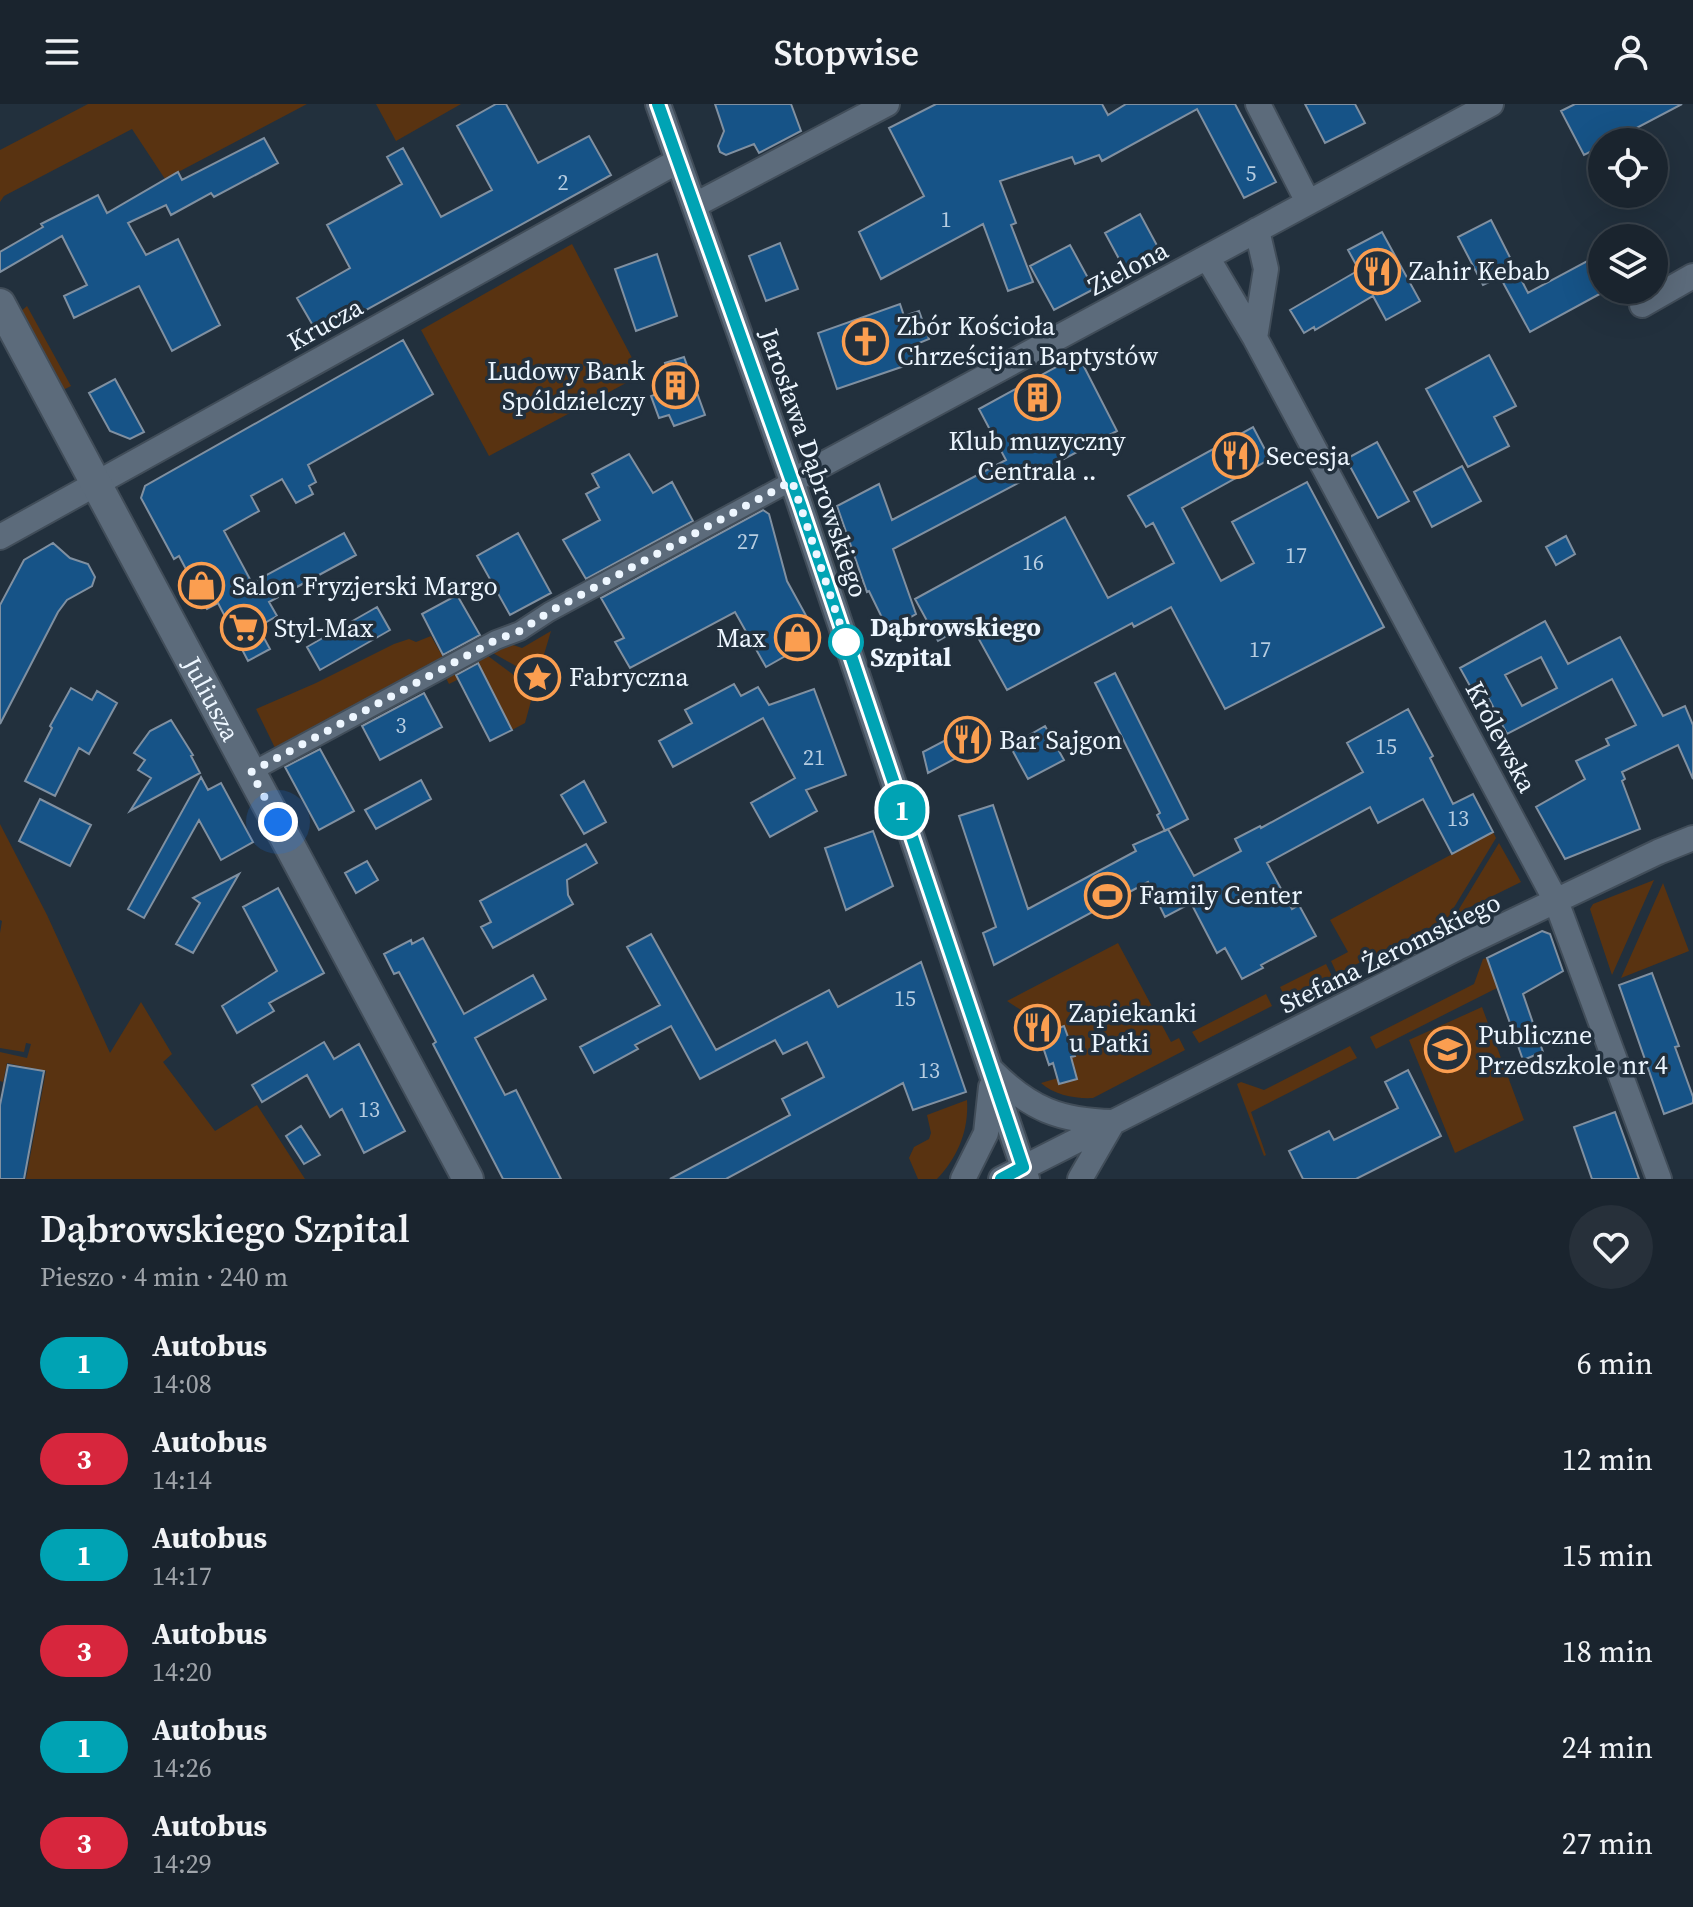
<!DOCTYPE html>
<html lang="pl">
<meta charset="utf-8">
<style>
:root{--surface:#1a242e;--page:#27303a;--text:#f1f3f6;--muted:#9fa4aa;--line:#38414a}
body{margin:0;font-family:"Source Serif 4",serif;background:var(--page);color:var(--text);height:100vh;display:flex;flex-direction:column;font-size:30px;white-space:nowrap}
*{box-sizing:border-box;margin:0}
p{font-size:26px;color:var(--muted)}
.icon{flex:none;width:44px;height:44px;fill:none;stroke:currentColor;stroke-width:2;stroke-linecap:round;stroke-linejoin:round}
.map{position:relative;height:1075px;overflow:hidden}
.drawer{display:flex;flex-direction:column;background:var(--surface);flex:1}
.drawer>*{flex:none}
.badge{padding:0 16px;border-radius:26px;font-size:28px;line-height:52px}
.controls{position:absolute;left:1588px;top:24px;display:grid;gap:16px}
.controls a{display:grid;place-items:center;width:80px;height:80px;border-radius:50%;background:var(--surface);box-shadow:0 8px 32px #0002,0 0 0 2px var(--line);font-size:40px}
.you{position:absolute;width:40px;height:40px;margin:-20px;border:6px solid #fff;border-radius:50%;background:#1a73e8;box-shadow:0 0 0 12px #1a73e833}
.map>.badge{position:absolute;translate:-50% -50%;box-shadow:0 0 0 4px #fff}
.round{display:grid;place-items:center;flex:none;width:84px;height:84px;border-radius:42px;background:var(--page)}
.summary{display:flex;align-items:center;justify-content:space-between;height:136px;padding:0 40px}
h1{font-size:38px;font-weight:600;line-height:60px}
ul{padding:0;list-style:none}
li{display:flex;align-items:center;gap:24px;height:96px;padding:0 40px}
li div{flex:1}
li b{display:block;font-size:30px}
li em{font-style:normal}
li .badge{min-width:88px;font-weight:700;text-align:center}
header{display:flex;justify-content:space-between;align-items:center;height:104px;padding:0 40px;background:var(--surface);font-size:36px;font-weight:600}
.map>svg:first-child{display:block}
</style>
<header><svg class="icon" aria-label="menu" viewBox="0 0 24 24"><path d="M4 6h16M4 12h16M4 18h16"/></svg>Stopwise<svg class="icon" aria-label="person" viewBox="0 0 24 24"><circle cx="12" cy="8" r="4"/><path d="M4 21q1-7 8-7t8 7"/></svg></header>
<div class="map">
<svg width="1693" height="1075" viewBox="0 0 1693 1075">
<rect width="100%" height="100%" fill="#22303d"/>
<path fill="#593311" d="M88 0H307L165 75 132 25 4 92 0 98V46Z
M376 0H461L396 37Z
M572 140 641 271 489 352 421 226Z
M27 202 71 282 65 285 60 283 19 209Z
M551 527 537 574 493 549 510 540 522 544Z
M431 532 444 555 275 644 256 605 316 579 394 540 409 535 416 538Z
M488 552 534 586 525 619 512 626 481 564 449 580 446 574Z
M0 720 47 811 110 949 141 898 172 950 163 958 215 1027 257 1001 305 1075H26L46 967 7 959 3 978 0 977V948L27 954 31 940 26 939 24 948 0 944V829L2 817 0 816Z
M1493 728 1496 734 1447 815 1337 870 1331 857 1348 848 1330 816Z
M1499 739 1521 778 1456 810Z
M1654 776 1612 871 1590 805 1593 800Z
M1663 779 1689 847 1621 874Z
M1118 839 1171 938 1179 934 1185 946 1093 994C1076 995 1054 991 1041 979L1058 974 1060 980 1077 974 1071 953 1074 951 1064 922 1052 926 1044 907 1030 912 1007 897Z
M1487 854 1497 884 1376 945 1370 933 1474 880 1483 855Z
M1326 860 1332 872 1286 895 1280 883Z
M1266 890 1272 902 1199 939 1192 928Z
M1482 903 1524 1016 1455 1049 1409 936Z
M1350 942 1357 954 1251 1008 1266 1051 1264 1052 1237 980 1241 978 1264 986Z
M967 996C969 1026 958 1053 937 1075H918L909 1054 914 1043 929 1035 931 1029 927 1011Z"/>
<path fill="#165387" stroke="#8090a1" stroke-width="2" fill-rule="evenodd" d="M496 0H506L538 59 589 32 611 71 319 232 297 194 350 164 327 121 402 80 387 53 403 44 441 113 492 86 457 22Z
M715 0H791L801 27 759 49 754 40 726 51 720 48 718 42 724 27Z
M936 0H1102L1108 11 1126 0H1235L1276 78 1244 94 1197 5 1102 57 1099 51 1075 60 1072 53 1000 77 1016 119 1011 121 1033 178 1008 187 983 120 881 175 859 128 924 92 889 24Z
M1305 0H1355L1365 19 1325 39Z
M1575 0H1682L1610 38H1602V42L1584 51 1561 7Z
M264 34 278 59 214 93 211 89 171 111 166 101 128 119 146 151 178 135 220 221 172 247 139 182 74 214 64 192 87 181 62 132 0 168V148L43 123 41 120 98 91 107 109 178 68 182 76Z
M1140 110 1160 147 1125 166 1105 129Z
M1491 116 1528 189 1591 155 1602 174V186H1607L1530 228 1500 173 1483 181 1458 133Z
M1382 128 1420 197 1386 216 1373 192 1315 226 1314 223 1304 229 1290 206 1359 166 1348 146Z
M780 139 798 185 766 197 749 152Z
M1070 141 1094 185 1054 206 1030 162Z
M657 150 677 212 636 227 615 165Z
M900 200 904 212 919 207 929 235 914 241 919 257 837 285 818 229Z
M403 236 433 290 308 361 316 378 309 382 313 390 296 399 282 375 251 392 259 407 224 427 252 479 344 429 356 451 269 498 277 512 258 523 270 545 248 557 218 499 207 505 179 452 174 455 141 394 145 382Z
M1078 251 1117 327 893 445 916 510 888 526 869 487 867 488 837 402 879 380 892 416 1006 356 979 305Z
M1489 251 1516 302 1494 313 1509 342 1468 363 1426 285Z
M684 253 705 311 674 322 669 311 659 314 651 292 660 289 655 275 669 270 665 259Z
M115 275 144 328 130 335 110 327 89 289Z
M1253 323 1270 355 1182 404 1221 477 1254 459 1232 418 1307 378 1384 523 1225 605 1171 503 1134 523 1132 519 1007 586 970 519 938 537 915 495 1065 413 1108 494 1174 459 1153 419 1146 423 1128 392Z
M1377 338 1409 397 1378 414 1346 355Z
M629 350 653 389 672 378 693 417 586 475 563 436 600 416 586 390 599 383 592 370Z
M1462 362 1481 397 1432 423 1414 388Z
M763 406 769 410 787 477 809 517 799 522 808 539 766 563 735 508 630 564 615 538 624 534 601 494Z
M518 429 551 489 510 511 477 452Z
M1566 432 1575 450 1556 461 1546 443Z
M53 439 70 454 88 460 95 473 92 482 67 496 58 508 0 620V501L24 456Z
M457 491 480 531 443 551 422 510Z
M377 503 390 526 320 566 307 543Z
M1545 517 1568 560 1620 533 1663 612 1685 602 1693 621V675L1678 641 1622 668 1625 675 1622 677 1640 725 1565 755 1536 703 1585 675 1576 657 1609 641 1606 635 1636 621 1612 575 1507 630 1489 595 1480 600 1460 564ZM1541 553 1557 584 1522 602 1505 571Z
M478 559 512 626 490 637 456 571Z
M1115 569 1188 715 1165 727 1157 711 1160 709 1095 579Z
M734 580 741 592 758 583 769 601 814 585 846 671 806 686 817 707 770 733 751 699 795 674 763 614 673 663 659 637 692 619 685 606Z
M71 584 92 596 97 587 117 599 89 650 79 644 55 692 25 677 52 624 50 622Z
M424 589 442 623 380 656 362 622Z
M1408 605 1433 652 1430 654 1453 700 1473 690 1493 728 1452 750 1423 695 1378 719 1370 703 1267 759 1292 805 1299 801 1316 832 1261 861 1263 864 1242 875 1225 844 1217 849 1191 799 1165 813 1148 778 994 861 983 829 996 823 959 712 993 701 1028 805 1136 747 1133 741 1168 725 1194 772 1241 747 1235 735 1260 722 1261 724 1363 668 1347 639Z
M171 616 193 651 191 652 200 669 130 707 151 674 138 666 145 656 134 649 150 627Z
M980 618 990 636 928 669 923 648Z
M1045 622 1064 656 1028 675 1010 642Z
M320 645 354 707 319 726 285 663Z
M201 673 208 686 221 679 253 738 221 756 199 716 144 814 128 805Z
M421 676 431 695 376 725 365 706Z
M584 677 606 718 584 730 561 691Z
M40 695 91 721 70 762 19 737Z
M873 727 893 782 846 806 825 744Z
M586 740 597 759 567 776 568 791 573 800 493 844 481 823 491 818 480 797Z
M367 757 378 776 356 789 345 769Z
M239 770 193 849 176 840 200 799 193 794Z
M278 784 324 869 269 899 274 907 237 929 222 902 277 867 243 803Z
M1542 827 1550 830 1563 867 1523 890 1543 948 1523 956 1487 854Z
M651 830 716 946 829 886 838 903 921 858 966 988 913 1006 903 979 726 1075H670L790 1011 782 995 824 973 807 938 783 950 775 936 700 975 671 922 635 941 638 945 594 969 580 943 660 901 627 843Z
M423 834 464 910 533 871 546 895 475 934 505 991 516 986 561 1075H503L433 940 436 938 399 868 394 870 384 850 411 836 412 840Z
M1652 869 1679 942 1675 943 1693 993V999L1664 1010 1619 881Z
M1064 922 1075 952 1071 953 1077 975 1059 980 1053 959 1049 961 1039 931Z
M324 938 334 955 359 940 405 1027 364 1049 342 1005 330 1013 307 971 262 998 252 981Z
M8 961 44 967 24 1075H0V1001Z
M1408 966 1441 1032 1356 1075H1303L1289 1047 1329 1027 1334 1036 1398 1004 1385 978Z
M1615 1008 1632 1055 1639 1075H1592L1574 1023Z
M301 1022 320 1051 304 1060 286 1032Z"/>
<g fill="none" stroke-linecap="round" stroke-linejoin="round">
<defs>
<path id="pedestrian" d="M251 668 496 536 520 527 549 508 792 377"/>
<path id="minor" d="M658 0 792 377 1027 1075
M1258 0 1308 98
M695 101 887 0
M1207 153 1255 234 1556 797 1659 1075
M1642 201 1693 172
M1255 234 1266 165 1257 126
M792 377 1491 0
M0 433 678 57
M992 967C1030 1005 1060 1017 1113 1018L1080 1075
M963 1075 986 1029 991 983
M1001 1075 1457 844 1658 748 1693 734"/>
<g id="tertiary">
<path id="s1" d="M0 200 468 1075"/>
</g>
</defs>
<use href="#pedestrian" stroke="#414d59" stroke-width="22"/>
<use href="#minor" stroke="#414d59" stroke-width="28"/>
<use href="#tertiary" stroke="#414d59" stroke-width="34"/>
<use href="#pedestrian" stroke="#5c6b7b" stroke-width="18"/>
<use href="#minor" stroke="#5c6b7b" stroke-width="24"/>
<use href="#tertiary" stroke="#5c6b7b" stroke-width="30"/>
</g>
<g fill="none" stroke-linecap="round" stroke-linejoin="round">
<defs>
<path id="line" d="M658 0 800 400 1023 1063 1001 1075"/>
</defs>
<use href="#line" stroke="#fff" stroke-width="18"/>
<use href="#line" stroke="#00a3b4" stroke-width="12"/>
<path stroke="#edf6ff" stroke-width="8" stroke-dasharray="0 14.4" d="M278 718 251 668 496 536 520 527 549 508 792 377 846 538"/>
</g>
<defs>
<symbol id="restaurant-ring" viewBox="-11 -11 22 22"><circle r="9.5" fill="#22303d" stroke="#fb9e50" stroke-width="1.5"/><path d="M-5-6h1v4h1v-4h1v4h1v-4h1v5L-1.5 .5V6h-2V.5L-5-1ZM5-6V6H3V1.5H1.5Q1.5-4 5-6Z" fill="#fb9e50"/></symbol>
<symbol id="church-ring" viewBox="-11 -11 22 22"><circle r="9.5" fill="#22303d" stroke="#fb9e50" stroke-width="1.5"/><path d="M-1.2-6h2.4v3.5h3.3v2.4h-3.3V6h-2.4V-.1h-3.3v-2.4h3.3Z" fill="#fb9e50"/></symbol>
<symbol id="building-ring" viewBox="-11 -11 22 22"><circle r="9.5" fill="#22303d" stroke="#fb9e50" stroke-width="1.5"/><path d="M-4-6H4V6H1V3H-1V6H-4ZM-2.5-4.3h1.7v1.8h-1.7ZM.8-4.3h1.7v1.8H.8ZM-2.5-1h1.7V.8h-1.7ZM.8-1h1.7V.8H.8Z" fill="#fb9e50"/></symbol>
<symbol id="shop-ring" viewBox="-11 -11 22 22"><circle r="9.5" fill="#22303d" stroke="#fb9e50" stroke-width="1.5"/><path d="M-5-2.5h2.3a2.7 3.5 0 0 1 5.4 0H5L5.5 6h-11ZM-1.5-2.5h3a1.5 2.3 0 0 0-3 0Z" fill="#fb9e50"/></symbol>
<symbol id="supermarket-ring" viewBox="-11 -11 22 22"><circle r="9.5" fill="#22303d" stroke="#fb9e50" stroke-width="1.5"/><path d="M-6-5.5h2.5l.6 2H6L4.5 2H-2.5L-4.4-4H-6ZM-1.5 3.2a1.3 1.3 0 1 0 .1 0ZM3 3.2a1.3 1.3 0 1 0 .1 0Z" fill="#fb9e50"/></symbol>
<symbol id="sight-ring" viewBox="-11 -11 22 22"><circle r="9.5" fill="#22303d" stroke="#fb9e50" stroke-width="1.5"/><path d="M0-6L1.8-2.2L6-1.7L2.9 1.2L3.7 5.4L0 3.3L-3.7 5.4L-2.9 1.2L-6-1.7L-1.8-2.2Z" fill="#fb9e50"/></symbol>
<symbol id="stadium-ring" viewBox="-11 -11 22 22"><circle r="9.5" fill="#22303d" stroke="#fb9e50" stroke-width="1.5"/><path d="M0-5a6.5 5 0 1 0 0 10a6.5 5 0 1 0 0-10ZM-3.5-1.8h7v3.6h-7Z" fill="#fb9e50"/></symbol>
<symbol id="school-ring" viewBox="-11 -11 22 22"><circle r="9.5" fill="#22303d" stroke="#fb9e50" stroke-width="1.5"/><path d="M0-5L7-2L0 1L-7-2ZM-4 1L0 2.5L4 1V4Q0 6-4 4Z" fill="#fb9e50"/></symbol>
</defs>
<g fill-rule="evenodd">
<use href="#restaurant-ring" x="1352" y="142" width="51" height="51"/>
<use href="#church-ring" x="840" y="212" width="51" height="51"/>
<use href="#building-ring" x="650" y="256" width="51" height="51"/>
<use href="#building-ring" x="1012" y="268" width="51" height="51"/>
<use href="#restaurant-ring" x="1210" y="326" width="51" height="51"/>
<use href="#shop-ring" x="176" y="456" width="51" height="51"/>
<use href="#supermarket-ring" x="218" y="498" width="51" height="51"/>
<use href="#shop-ring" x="772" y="508" width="51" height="51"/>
<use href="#sight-ring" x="512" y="548" width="51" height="51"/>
<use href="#restaurant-ring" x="942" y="610" width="51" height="51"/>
<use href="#stadium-ring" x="1082" y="766" width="51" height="51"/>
<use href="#restaurant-ring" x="1012" y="898" width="51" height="51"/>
<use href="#school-ring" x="1422" y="920" width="51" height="51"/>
</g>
<circle fill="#fff" stroke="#00a3b4" stroke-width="4" cx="846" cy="538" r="16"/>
<g text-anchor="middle" stroke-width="7" stroke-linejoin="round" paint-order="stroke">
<g font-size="22" fill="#b7cde1">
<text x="1251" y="77">5</text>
<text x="563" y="86">2</text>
<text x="946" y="123">1</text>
<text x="748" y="445">27</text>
<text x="1296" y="459">17</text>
<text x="1033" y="466">16</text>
<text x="1260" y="553">17</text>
<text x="401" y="629">3</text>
<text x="1386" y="650">15</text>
<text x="814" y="661">21</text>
<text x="1458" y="722">13</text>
<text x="905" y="902">15</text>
<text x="929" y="974">13</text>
<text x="369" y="1013">13</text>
</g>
<g font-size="26" fill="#edf6ff" stroke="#22303d">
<text transform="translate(1128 164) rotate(-28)" y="9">Zielona</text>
<text transform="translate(325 220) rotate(-29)" y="9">Krucza</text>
<text transform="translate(814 359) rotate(71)" y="9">Jarosława Dąbrowskiego</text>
<text dy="9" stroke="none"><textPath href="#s1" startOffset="448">Juliusza</textPath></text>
<text transform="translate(1501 633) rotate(62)" y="9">Królewska</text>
<text transform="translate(1390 849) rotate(-26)" y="9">Stefana Żeromskiego</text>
</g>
<g font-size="26" fill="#edf6ff" stroke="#22303d" text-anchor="start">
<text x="1409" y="176">Zahir Kebab</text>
<text x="897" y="231">Zbór Kościoła<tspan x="897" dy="30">Chrześcijan Baptystów</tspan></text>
<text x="645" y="276" text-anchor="end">Ludowy Bank<tspan x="645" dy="30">Spóldzielczy</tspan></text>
<text x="1037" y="346" text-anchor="middle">Klub muzyczny<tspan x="1037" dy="30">Centrala ..</tspan></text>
<text x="1266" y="361">Secesja</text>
<text x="232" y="491">Salon Fryzjerski Margo</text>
<text x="274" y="533">Styl-Max</text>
<text x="766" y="543" text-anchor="end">Max</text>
<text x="569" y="582">Fabryczna</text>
<text x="999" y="645">Bar Sajgon</text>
<text x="1139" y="800">Family Center</text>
<text x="1069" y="918">Zapiekanki<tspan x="1069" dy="30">u Patki</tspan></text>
<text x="1478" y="940">Publiczne<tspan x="1478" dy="30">Przedszkole nr 4</tspan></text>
</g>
<g font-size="26" font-weight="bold" fill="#edf6ff" stroke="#22303d" text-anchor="start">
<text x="870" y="532">Dąbrowskiego<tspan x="870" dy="30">Szpital</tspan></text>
</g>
</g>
</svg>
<div class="controls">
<a><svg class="icon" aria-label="locate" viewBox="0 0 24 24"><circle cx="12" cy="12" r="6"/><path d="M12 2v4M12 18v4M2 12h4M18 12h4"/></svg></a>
<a><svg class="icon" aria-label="layers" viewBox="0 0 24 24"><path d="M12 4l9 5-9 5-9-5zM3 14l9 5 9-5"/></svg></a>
</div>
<div class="you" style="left:278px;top:718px"></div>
<b class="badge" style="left:902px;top:706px;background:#00a3b4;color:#fff">1</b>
</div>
<section class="drawer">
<div class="summary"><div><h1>Dąbrowskiego Szpital</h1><p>Pieszo · 4 min · 240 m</p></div><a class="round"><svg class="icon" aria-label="heart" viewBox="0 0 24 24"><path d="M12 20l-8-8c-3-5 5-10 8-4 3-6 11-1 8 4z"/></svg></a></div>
<ul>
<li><span class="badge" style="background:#00a3b4;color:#fff">1</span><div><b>Autobus</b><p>14:08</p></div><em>6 min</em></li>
<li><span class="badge" style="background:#d7263d;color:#fff">3</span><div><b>Autobus</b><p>14:14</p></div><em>12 min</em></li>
<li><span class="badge" style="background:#00a3b4;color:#fff">1</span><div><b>Autobus</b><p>14:17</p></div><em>15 min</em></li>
<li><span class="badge" style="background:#d7263d;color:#fff">3</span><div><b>Autobus</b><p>14:20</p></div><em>18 min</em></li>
<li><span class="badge" style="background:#00a3b4;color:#fff">1</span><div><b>Autobus</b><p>14:26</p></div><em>24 min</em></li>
<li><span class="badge" style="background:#d7263d;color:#fff">3</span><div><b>Autobus</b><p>14:29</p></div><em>27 min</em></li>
</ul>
</section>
